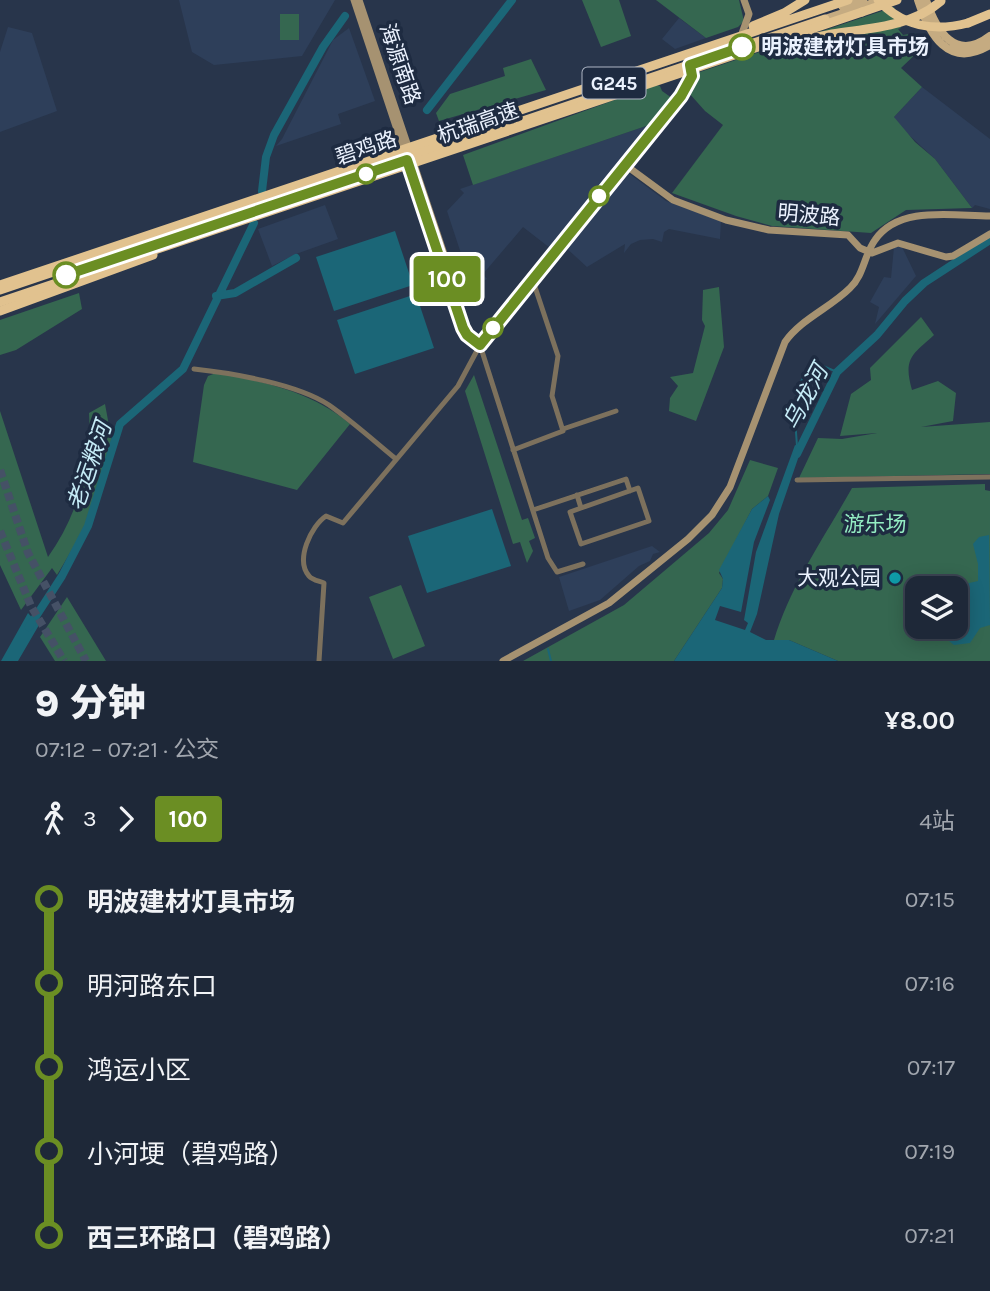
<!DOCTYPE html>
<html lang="zh">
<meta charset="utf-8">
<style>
:root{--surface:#1e2838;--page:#2b3443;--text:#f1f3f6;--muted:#a1a6ae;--line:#3c4453}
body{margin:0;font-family:Karla,"Noto Sans SC",sans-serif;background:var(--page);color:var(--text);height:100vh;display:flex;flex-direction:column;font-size:26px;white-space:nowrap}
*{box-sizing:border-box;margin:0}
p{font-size:23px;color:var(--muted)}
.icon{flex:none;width:38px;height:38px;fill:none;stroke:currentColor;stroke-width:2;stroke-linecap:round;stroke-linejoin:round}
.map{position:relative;height:661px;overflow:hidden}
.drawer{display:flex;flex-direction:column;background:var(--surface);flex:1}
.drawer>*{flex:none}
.badge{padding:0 14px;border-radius:5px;font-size:24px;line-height:46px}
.tools{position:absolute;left:905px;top:576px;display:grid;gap:14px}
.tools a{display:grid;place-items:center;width:63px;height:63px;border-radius:14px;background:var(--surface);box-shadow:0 4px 18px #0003,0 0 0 2px var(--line);font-size:35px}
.map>.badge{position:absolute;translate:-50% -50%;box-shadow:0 0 0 4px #fff}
.legs{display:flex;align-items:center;gap:10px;height:77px;padding:0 35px;font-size:23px}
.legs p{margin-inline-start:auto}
.head{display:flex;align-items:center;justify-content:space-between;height:119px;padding:0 35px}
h1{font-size:38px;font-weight:800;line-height:52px}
ul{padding:0 35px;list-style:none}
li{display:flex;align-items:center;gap:24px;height:84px;font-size:26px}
li i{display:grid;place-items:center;width:10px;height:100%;margin:0 9px;background:currentColor}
li i::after{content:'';width:18px;height:18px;margin:-9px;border:5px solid;border-radius:50%;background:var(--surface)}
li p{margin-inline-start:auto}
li:first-child i{background:linear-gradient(#0000 50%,currentColor 0)}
li:last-child i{background:linear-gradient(currentColor 50%,#0000 0)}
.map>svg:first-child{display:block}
</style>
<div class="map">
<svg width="990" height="661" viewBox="0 0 990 661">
<rect width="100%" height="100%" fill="#28354b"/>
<path fill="#2e3f5a" d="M179 0H335L302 56 214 65 192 52Z
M679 18 706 38 675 49 662 39Z
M8 27 32 33 57 111 0 132V52Z
M349 28 375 101 338 114 341 124 276 146 282 139 333 40Z
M922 87 990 139V209L975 205 972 208 935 159 897 124 894 117Z
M649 125 550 248 523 227 483 274 487 279 472 287 447 211 464 193 460 189Z
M623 169 666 201 721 221 720 239 669 229 664 232 662 242 653 239 640 240 631 244 624 253 625 244 587 267 563 245Z
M325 205 338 239 296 254 272 266 258 229Z
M894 247H902L916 276 875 324 879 307 870 302 884 277 891 278Z
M652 546 660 552 653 554 650 561 639 566 600 600 569 611 559 577Z"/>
<path fill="#356750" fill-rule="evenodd" d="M582 0H619L631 36 601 47Z
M656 0H739L744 21 738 27 706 38Z
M894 7 901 28 898 29 903 35 915 33 924 46 901 68 922 87 894 117 915 142 935 159 972 208 906 210 871 233 772 226 736 216 672 193 723 125 705 111 689 93 700 72Z
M280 14H299V40H280Z
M531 59 546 90 439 121 436 113 450 94 505 76 503 68Z
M656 85 660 86 662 91 672 98 649 125 473 185 463 155Z
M719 287 724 347 696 421 669 411 670 398 678 386 670 377 693 373 705 326 702 320 703 290Z
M79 293 82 309 16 350 0 355V320Z
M921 317 934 335C912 355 903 358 912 390L938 381 956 393 953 421 921 427 990 422V474L799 478 818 438 842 439 877 433 840 436 851 394 871 380 870 368Z
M216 373C263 381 313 392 350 424L297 490 193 462 204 385 208 376Z
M474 375 522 520 528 518 535 538 529 541 533 551 527 563 520 542 513 544 465 391Z
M105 404 112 442 86 526 57 575 52 568 21 610 0 565V411L48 557C78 515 92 464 89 413Z
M750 460 778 468 768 496 752 509 719 573 723 579 722 588 674 661H523L624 605 709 533 728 510Z
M985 484V490L990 491V661H838L789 640H774C791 584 824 538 852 488ZM917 588H956V626H917Z
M401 585 425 646 393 659 369 597Z
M67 597 106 661H55L40 637Z"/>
<path fill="#1b6677" d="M395 231 413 285 334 311 316 257Z
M416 294 434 348 355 374 337 320Z
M795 445 802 447 779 514 757 614 750 632 766 640H789L838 661H674L722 588 723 579 719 570 752 509 768 496 770 500 754 542 741 612 720 606 715 620 745 630 748 623 744 620 756 552Z
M492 509 511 566 427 593 408 536Z
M989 535 990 625 980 628 970 643 954 645 944 637 938 627 956 626V590L964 588 965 584 978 581V564L973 544 979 537Z
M28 613 39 625 18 661H1Z"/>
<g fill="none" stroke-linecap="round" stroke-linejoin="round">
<path stroke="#1b6677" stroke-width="2" d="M797 446C795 414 789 385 816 363L837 372
M548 649 551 661"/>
<path stroke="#1b6677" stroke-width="8" d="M427 110 512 0
M262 191 266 157 274 135 323 47 345 16
M216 296 235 293 296 258
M797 454 837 372 877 335 905 301 924 283 990 240
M29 627 62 576 88 526 120 424 183 369 254 223"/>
<path stroke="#455166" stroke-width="8" stroke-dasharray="8 4" stroke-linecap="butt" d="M0 470 28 553 86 661
M0 531 31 606 64 661"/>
<path stroke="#7d715d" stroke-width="5" d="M480 345 548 558 557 572 583 564
M194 369C232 373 297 384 329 405 352 421 374 441 396 459
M563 429 616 411
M513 450 563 431 552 396 558 356 533 281
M797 480 990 477
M577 495 581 508 570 512 581 544 649 521 638 488 581 508
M533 510 626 479 630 491
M319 661 324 583C319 581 312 580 309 576 295 560 311 526 326 516L343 523 458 386 480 345"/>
<path stroke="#a69271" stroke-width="7" d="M354 0 463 328 473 341 480 345
M359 0 446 260
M740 39 749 14 744 0
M624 164 673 200 726 220 769 230 848 235 860 248 872 253 898 243 946 257 953 256 990 234
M480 345 681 96 693 76 690 67
M503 661 609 603 688 539 712 515 730 487 785 342C801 319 830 308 850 288 864 275 864 255 875 240 899 205 953 216 990 216"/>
<path stroke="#c5ab81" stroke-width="8" d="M918 0C929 34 948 70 990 45
M926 0C936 30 955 63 990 36
M842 6 863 0
M825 19 882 0"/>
<path stroke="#e1c28f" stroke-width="9" d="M862 12 897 0
M968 23 990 14
M313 192 825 19
M0 290 483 127
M0 311 153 255"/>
<path stroke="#e1c28f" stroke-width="9" d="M878 0C902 26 934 32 968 23
M753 26 784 13 805 0
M768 50C789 44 810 38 832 34 870 28 911 27 941 1
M0 285 848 0
M0 302 862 12"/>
</g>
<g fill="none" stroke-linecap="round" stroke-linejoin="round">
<defs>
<path id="line-1" d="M66 275 407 160 463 328 467 335 480 345 681 96 692 76 690 65 742 47"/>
</defs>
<use href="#line-1" stroke="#fff" stroke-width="16"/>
<use href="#line-1" stroke="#6b8e23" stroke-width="10"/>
</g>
<g fill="#fff" stroke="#6b8e23" stroke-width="3.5">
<circle cx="742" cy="47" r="12"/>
<circle cx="366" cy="174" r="9"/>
<circle cx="599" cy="196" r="9"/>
<circle cx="66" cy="275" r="12"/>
<circle cx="493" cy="328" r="9"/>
</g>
<circle fill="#0f9aa8" stroke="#1e2b41" stroke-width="2.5" cx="895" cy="578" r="7"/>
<g text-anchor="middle" stroke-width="7" stroke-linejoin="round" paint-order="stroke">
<rect fill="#1e2b41" stroke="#aeb6c5" stroke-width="2" x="582.5" y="67.5" width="63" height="31" rx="5"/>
<g font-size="19" font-weight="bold" fill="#ebf2fe">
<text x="614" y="90">G245</text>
</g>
<g font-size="21" font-weight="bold" fill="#ebf2fe" stroke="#1e2b41" text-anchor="start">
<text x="761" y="54">明波建材灯具市场</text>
</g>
<g font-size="21" fill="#ebf2fe" stroke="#1e2b41">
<text transform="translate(400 64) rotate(71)" y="7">海源南路</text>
<text transform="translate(478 123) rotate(-19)" y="7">杭瑞高速</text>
<text transform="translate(366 148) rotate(-19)" y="7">碧鸡路</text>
<text transform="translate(809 215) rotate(5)" y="7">明波路</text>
</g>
<g font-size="21" fill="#94edc3" stroke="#1e2b41">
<text x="875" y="531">游乐场</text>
</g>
<g font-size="21" fill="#ebf2fe" stroke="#1e2b41" text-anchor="end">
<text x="881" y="585">大观公园</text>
</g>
<g font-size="23" font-style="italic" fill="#c5ebf6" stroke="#1e2b41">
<text transform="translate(805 397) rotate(-62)" y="8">乌龙河</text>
<text transform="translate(89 466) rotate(-71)" y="8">老运粮河</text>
</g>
</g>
</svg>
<div class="tools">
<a><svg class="icon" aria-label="layers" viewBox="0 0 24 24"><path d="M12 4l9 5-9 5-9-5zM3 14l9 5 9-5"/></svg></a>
</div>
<b class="badge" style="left:447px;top:279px;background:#6b8e23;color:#fff">100</b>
</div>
<section class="drawer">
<div class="head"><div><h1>9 分钟</h1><p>07:12 – 07:21 · 公交</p></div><b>¥8.00</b></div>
<div class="legs"><svg class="icon" aria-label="walk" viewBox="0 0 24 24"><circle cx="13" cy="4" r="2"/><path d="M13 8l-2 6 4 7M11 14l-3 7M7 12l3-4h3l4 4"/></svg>3<svg class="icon" aria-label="forward" viewBox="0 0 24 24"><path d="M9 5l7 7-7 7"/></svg><b class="badge" style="background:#6b8e23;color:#fff">100</b><p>4站</p></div>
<ul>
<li><i style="color:#6b8e23"></i><b>明波建材灯具市场</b><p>07:15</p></li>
<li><i style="color:#6b8e23"></i><span>明河路东口</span><p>07:16</p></li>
<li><i style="color:#6b8e23"></i><span>鸿运小区</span><p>07:17</p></li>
<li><i style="color:#6b8e23"></i><span>小河埂（碧鸡路）</span><p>07:19</p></li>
<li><i style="color:#6b8e23"></i><b>西三环路口（碧鸡路）</b><p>07:21</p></li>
</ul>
</section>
